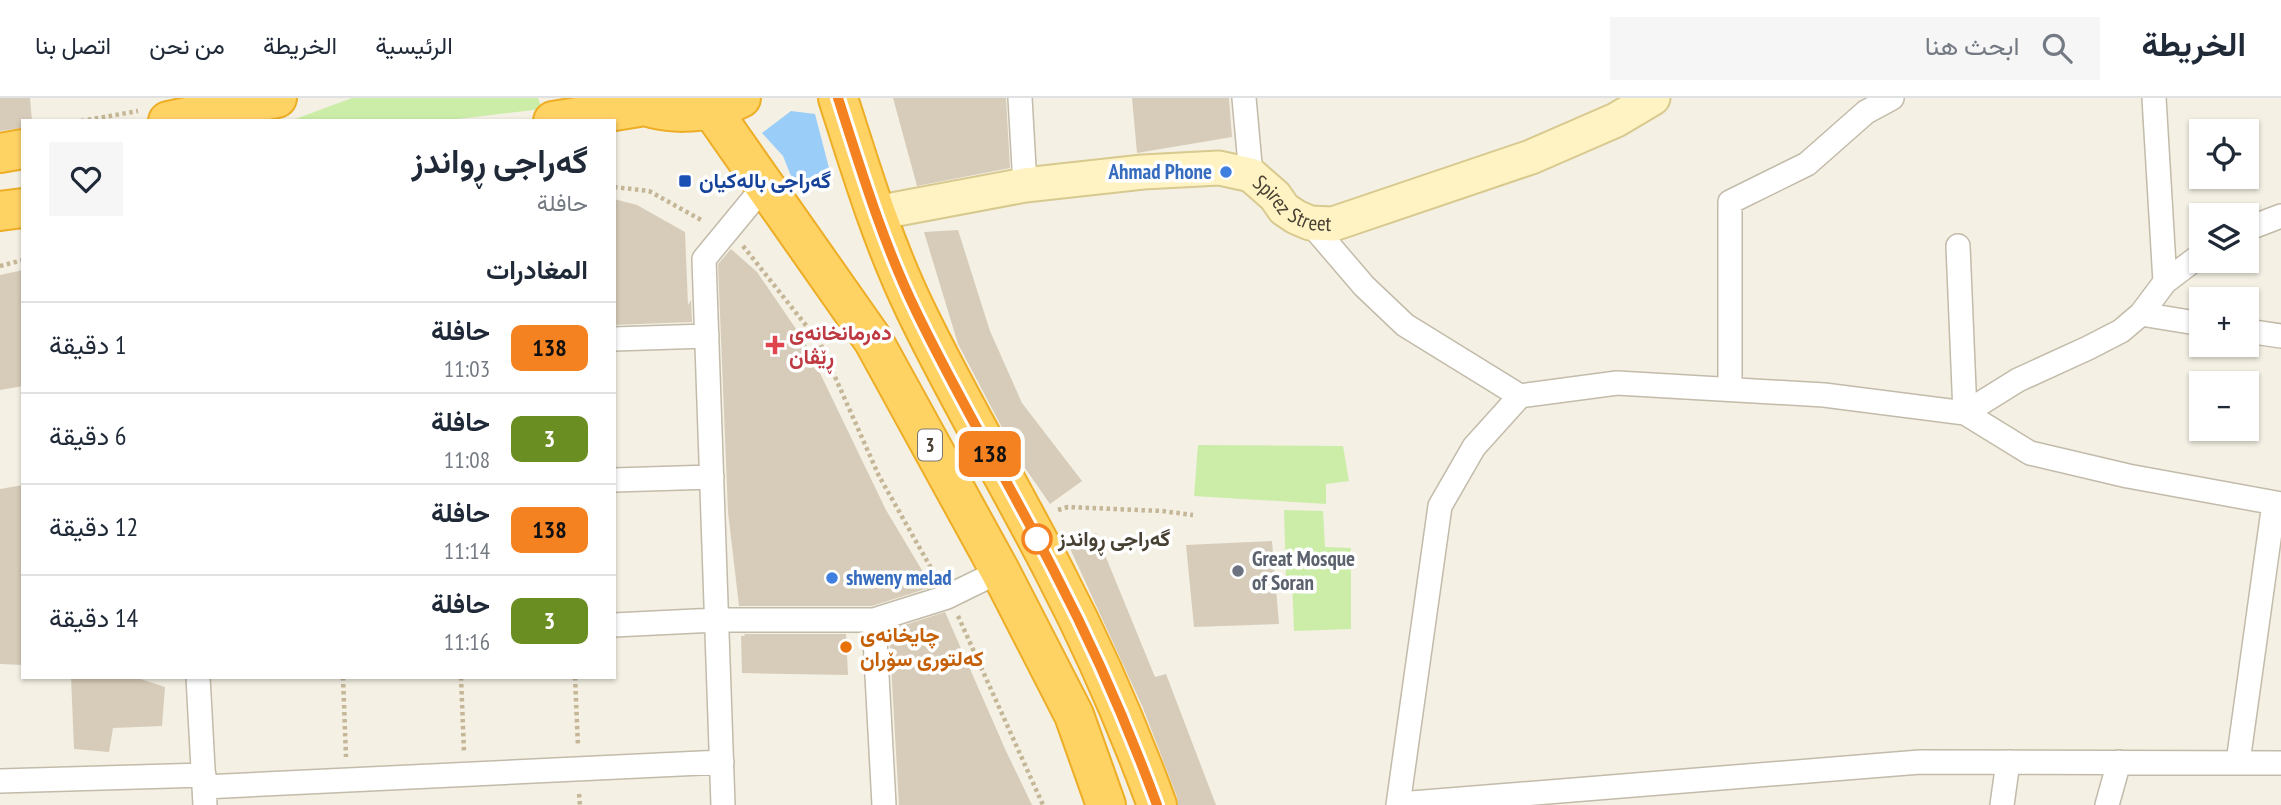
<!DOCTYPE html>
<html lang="ar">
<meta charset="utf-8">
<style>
:root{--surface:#fff;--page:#f6f6f7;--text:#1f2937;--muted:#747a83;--line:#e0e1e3}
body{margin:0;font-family:"PT Sans Narrow",Vazirmatn,sans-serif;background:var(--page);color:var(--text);direction:rtl;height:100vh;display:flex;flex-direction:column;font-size:26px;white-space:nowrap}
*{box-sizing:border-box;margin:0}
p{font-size:23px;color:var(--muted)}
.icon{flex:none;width:38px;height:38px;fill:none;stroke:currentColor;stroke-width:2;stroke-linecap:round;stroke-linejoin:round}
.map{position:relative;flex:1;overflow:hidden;direction:ltr}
.side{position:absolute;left:21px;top:21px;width:595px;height:560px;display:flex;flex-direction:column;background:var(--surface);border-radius:0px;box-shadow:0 2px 5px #0004;direction:rtl}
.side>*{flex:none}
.badge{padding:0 14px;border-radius:10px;font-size:24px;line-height:46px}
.tools{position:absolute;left:2189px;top:21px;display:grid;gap:14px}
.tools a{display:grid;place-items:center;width:70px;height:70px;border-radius:0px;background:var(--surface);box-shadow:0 2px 5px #0004;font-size:35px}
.map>.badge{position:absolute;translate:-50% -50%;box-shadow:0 0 0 4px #fff}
h2{padding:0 28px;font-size:26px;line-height:63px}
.round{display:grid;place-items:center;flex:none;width:74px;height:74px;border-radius:0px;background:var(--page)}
.head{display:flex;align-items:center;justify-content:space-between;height:119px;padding:0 28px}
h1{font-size:33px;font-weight:700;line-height:52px}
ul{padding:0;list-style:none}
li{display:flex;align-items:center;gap:21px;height:91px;padding:0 28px;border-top:2px solid var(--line)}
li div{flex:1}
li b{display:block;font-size:26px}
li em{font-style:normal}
li .badge{min-width:77px;font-weight:700;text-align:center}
header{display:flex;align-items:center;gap:42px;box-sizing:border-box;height:98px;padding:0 35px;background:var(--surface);border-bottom:2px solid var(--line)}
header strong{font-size:33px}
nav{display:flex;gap:38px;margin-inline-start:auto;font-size:24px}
.search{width:490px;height:63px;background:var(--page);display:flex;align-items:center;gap:18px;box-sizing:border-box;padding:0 24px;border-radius:0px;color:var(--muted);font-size:26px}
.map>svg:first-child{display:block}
</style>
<header>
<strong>الخريطة</strong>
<div class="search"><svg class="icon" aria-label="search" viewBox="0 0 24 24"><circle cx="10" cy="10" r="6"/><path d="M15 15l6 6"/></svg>ابحث هنا</div>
<nav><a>الرئيسية</a><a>الخريطة</a><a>من نحن</a><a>اتصل بنا</a></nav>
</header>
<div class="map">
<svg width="2281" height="707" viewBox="0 0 2281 707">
<rect width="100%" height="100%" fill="#f4f0e4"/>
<path fill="#cbeda8" d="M352 0H538L542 11 439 23H290Z
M1198 347 1343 348 1349 383 1326 386V406L1194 398Z
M1284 412 1323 413 1325 449 1351 450V531L1294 533 1292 482 1286 481Z"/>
<path fill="#9acdf8" d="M791 13 815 16 829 70 807 86 793 83 783 58 762 35Z"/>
<path fill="#d7ccb9" d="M0 0H30L32 23H23V30L0 33Z
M893 0H1006L1010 70 917 88Z
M1132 0H1229L1232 39 1137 55Z
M614 101 637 107 685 134 688 207 691 202 692 224 614 227Z
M958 132 990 233 1022 305 1082 383 1050 406 1018 360 958 246 924 134Z
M731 151 757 174 805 244 886 412 932 489 872 508H739L728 414 718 166Z
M23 172V288L0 292V177Z
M23 387V567L0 566V391Z
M1096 435 1155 579 1166 576 1216 707H1178L1177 699 1143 610 1068 446Z
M1272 443 1279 526 1194 529 1186 447Z
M945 514 1006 653 1032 707H899L889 532Z
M744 536H846L848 577 742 575 741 538H745Z
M71 579H134L165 589 162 628 113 630 109 654 74 651Z"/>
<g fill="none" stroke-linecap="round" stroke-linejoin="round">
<defs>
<path id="street" d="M1020 0 1025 87
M1244 0 1251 77
M2154 0 2165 184
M1310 125 1364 188 1405 227 1520 298 1617 285 1824 297 1965 315 2030 355 2128 378 2281 406
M2247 131 2281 118
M1958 148 1965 315 2018 282 2088 250 2121 233 2141 216 2165 184 2202 156
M2141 216 2202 226
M2247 233 2281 238
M614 241 707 238
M1730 291V104L1807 66 1866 14 1892 0
M614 382 712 379
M874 522 947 499 1000 473
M614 527 716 522H874L884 707
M198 579 205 707
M2238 664 2274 405
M0 683 204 677
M204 689 722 664
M1399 706 1920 664 2281 665
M723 707 704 161 765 87
M1398 707 1440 408 1474 349 1520 298
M2002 707 2008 664
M2107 707 2119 664"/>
<g id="secondary">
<path id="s1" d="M876 115 1025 87 1143 74 1219 70 1251 77 1275 98 1284 111 1296 119 1310 125 1333 126 1531 59 1616 22 1653 0"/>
</g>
<path id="highway" d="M626 0C662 19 705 18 741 0
M838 0C861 72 883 145 916 213 959 302 1010 387 1055 475 1094 550 1128 628 1157 707
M711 11 873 242 1000 473 1074 617 1106 707
M168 23 277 0
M553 23 645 8
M0 55 23 51
M0 113 23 110"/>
</defs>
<use href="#street" stroke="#c3bba9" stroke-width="26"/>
<use href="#secondary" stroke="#d8c98f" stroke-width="37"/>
<use href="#highway" stroke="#edad25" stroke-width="42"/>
<path stroke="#c4b696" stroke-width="4.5" stroke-dasharray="3.5 3.5" stroke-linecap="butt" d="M81 23 138 13
M614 89 649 93 703 123
M743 148 820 245 879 378 935 477
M0 168 23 162
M1058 412 1068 409 1162 413 1193 417
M958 518 1043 707
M343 579 346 659
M461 579 464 654
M575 579 578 648
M579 696 580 707"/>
<use href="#street" stroke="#fff" stroke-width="23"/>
<use href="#secondary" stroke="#fff3c3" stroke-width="33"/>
<use href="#highway" stroke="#ffd264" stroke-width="38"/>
</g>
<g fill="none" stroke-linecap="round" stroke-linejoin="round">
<defs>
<path id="line" d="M838 0C861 72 883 145 916 213 959 302 1010 387 1055 475 1094 550 1128 628 1157 707"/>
</defs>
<use href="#line" stroke="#fff" stroke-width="16"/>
<use href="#line" stroke="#f58220" stroke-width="10"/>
</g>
<g fill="#3f7fe0" stroke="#fff" stroke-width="2.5">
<circle cx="1226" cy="74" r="7"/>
<circle cx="832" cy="480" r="7"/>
</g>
<rect fill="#1a4fb4" stroke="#fff" stroke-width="2.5" x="678" y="76" width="14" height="14" rx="3.5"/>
<path fill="#e0444e" stroke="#fff" stroke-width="2.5" d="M771.5 236.5h7v7h7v7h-7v7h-7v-7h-7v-7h7z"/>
<circle fill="#fff" stroke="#f58220" stroke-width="3.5" cx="1037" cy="441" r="14"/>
<circle fill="#6b7280" stroke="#fff" stroke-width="2.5" cx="1238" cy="473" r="7"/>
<circle fill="#e8710a" stroke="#fff" stroke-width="2.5" cx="846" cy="549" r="7"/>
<g text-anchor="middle" stroke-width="7" stroke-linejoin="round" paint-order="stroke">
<rect fill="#fff" stroke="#7e7970" stroke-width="2" x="918" y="331.5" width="24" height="31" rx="5"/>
<g font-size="19" font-weight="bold" fill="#474033">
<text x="930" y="354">3</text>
</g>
<g font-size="21" font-weight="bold" fill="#366cbe" stroke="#fff" text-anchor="end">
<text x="1212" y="81">Ahmad Phone</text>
<text x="846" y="487" text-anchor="start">shweny melad</text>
</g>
<g font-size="21" font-weight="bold" fill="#164399" stroke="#fff" text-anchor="start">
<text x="699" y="90">گەراجی بالەکیان</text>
</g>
<g font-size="21" fill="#474033" stroke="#fff">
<text dy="7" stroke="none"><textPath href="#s1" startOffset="432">Spirez Street</textPath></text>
</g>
<g font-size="21" font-weight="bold" fill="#be3a42" stroke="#fff" text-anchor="start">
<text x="789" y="242">دەرمانخانەی<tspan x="789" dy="24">ڕێڤان</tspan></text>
</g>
<g font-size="21" font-weight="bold" fill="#474033" stroke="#fff" text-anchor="start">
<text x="1058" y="448">گەراجی ڕواندز</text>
</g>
<g font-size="21" font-weight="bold" fill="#5b616d" stroke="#fff" text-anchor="start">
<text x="1252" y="468">Great Mosque<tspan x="1252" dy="24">of Soran</tspan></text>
</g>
<g font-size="21" font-weight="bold" fill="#c56008" stroke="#fff" text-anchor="start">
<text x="860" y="544">چایخانەی<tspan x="860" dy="24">کەلتوری سۆران</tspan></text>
</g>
</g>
</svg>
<div class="tools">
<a><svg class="icon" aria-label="locate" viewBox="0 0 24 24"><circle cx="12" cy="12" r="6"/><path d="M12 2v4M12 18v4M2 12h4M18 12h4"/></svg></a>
<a><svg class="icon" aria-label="layers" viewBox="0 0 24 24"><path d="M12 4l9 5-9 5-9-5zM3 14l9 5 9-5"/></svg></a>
<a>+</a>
<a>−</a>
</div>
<b class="badge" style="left:990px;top:356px;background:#f58220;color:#111">138</b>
<section class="side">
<div class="head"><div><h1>گەراجی ڕواندز</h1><p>حافلة</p></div><a class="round"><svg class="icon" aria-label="heart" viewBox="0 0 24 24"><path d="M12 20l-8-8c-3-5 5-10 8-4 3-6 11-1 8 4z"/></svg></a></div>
<h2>المغادرات</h2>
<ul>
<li><span class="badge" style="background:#f58220;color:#111">138</span><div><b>حافلة</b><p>11:03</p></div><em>1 دقيقة</em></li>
<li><span class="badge" style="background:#6b8e23;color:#fff">3</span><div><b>حافلة</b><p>11:08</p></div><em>6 دقيقة</em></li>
<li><span class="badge" style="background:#f58220;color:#111">138</span><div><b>حافلة</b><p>11:14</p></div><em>12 دقيقة</em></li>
<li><span class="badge" style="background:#6b8e23;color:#fff">3</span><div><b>حافلة</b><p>11:16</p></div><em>14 دقيقة</em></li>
</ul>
</section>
</div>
